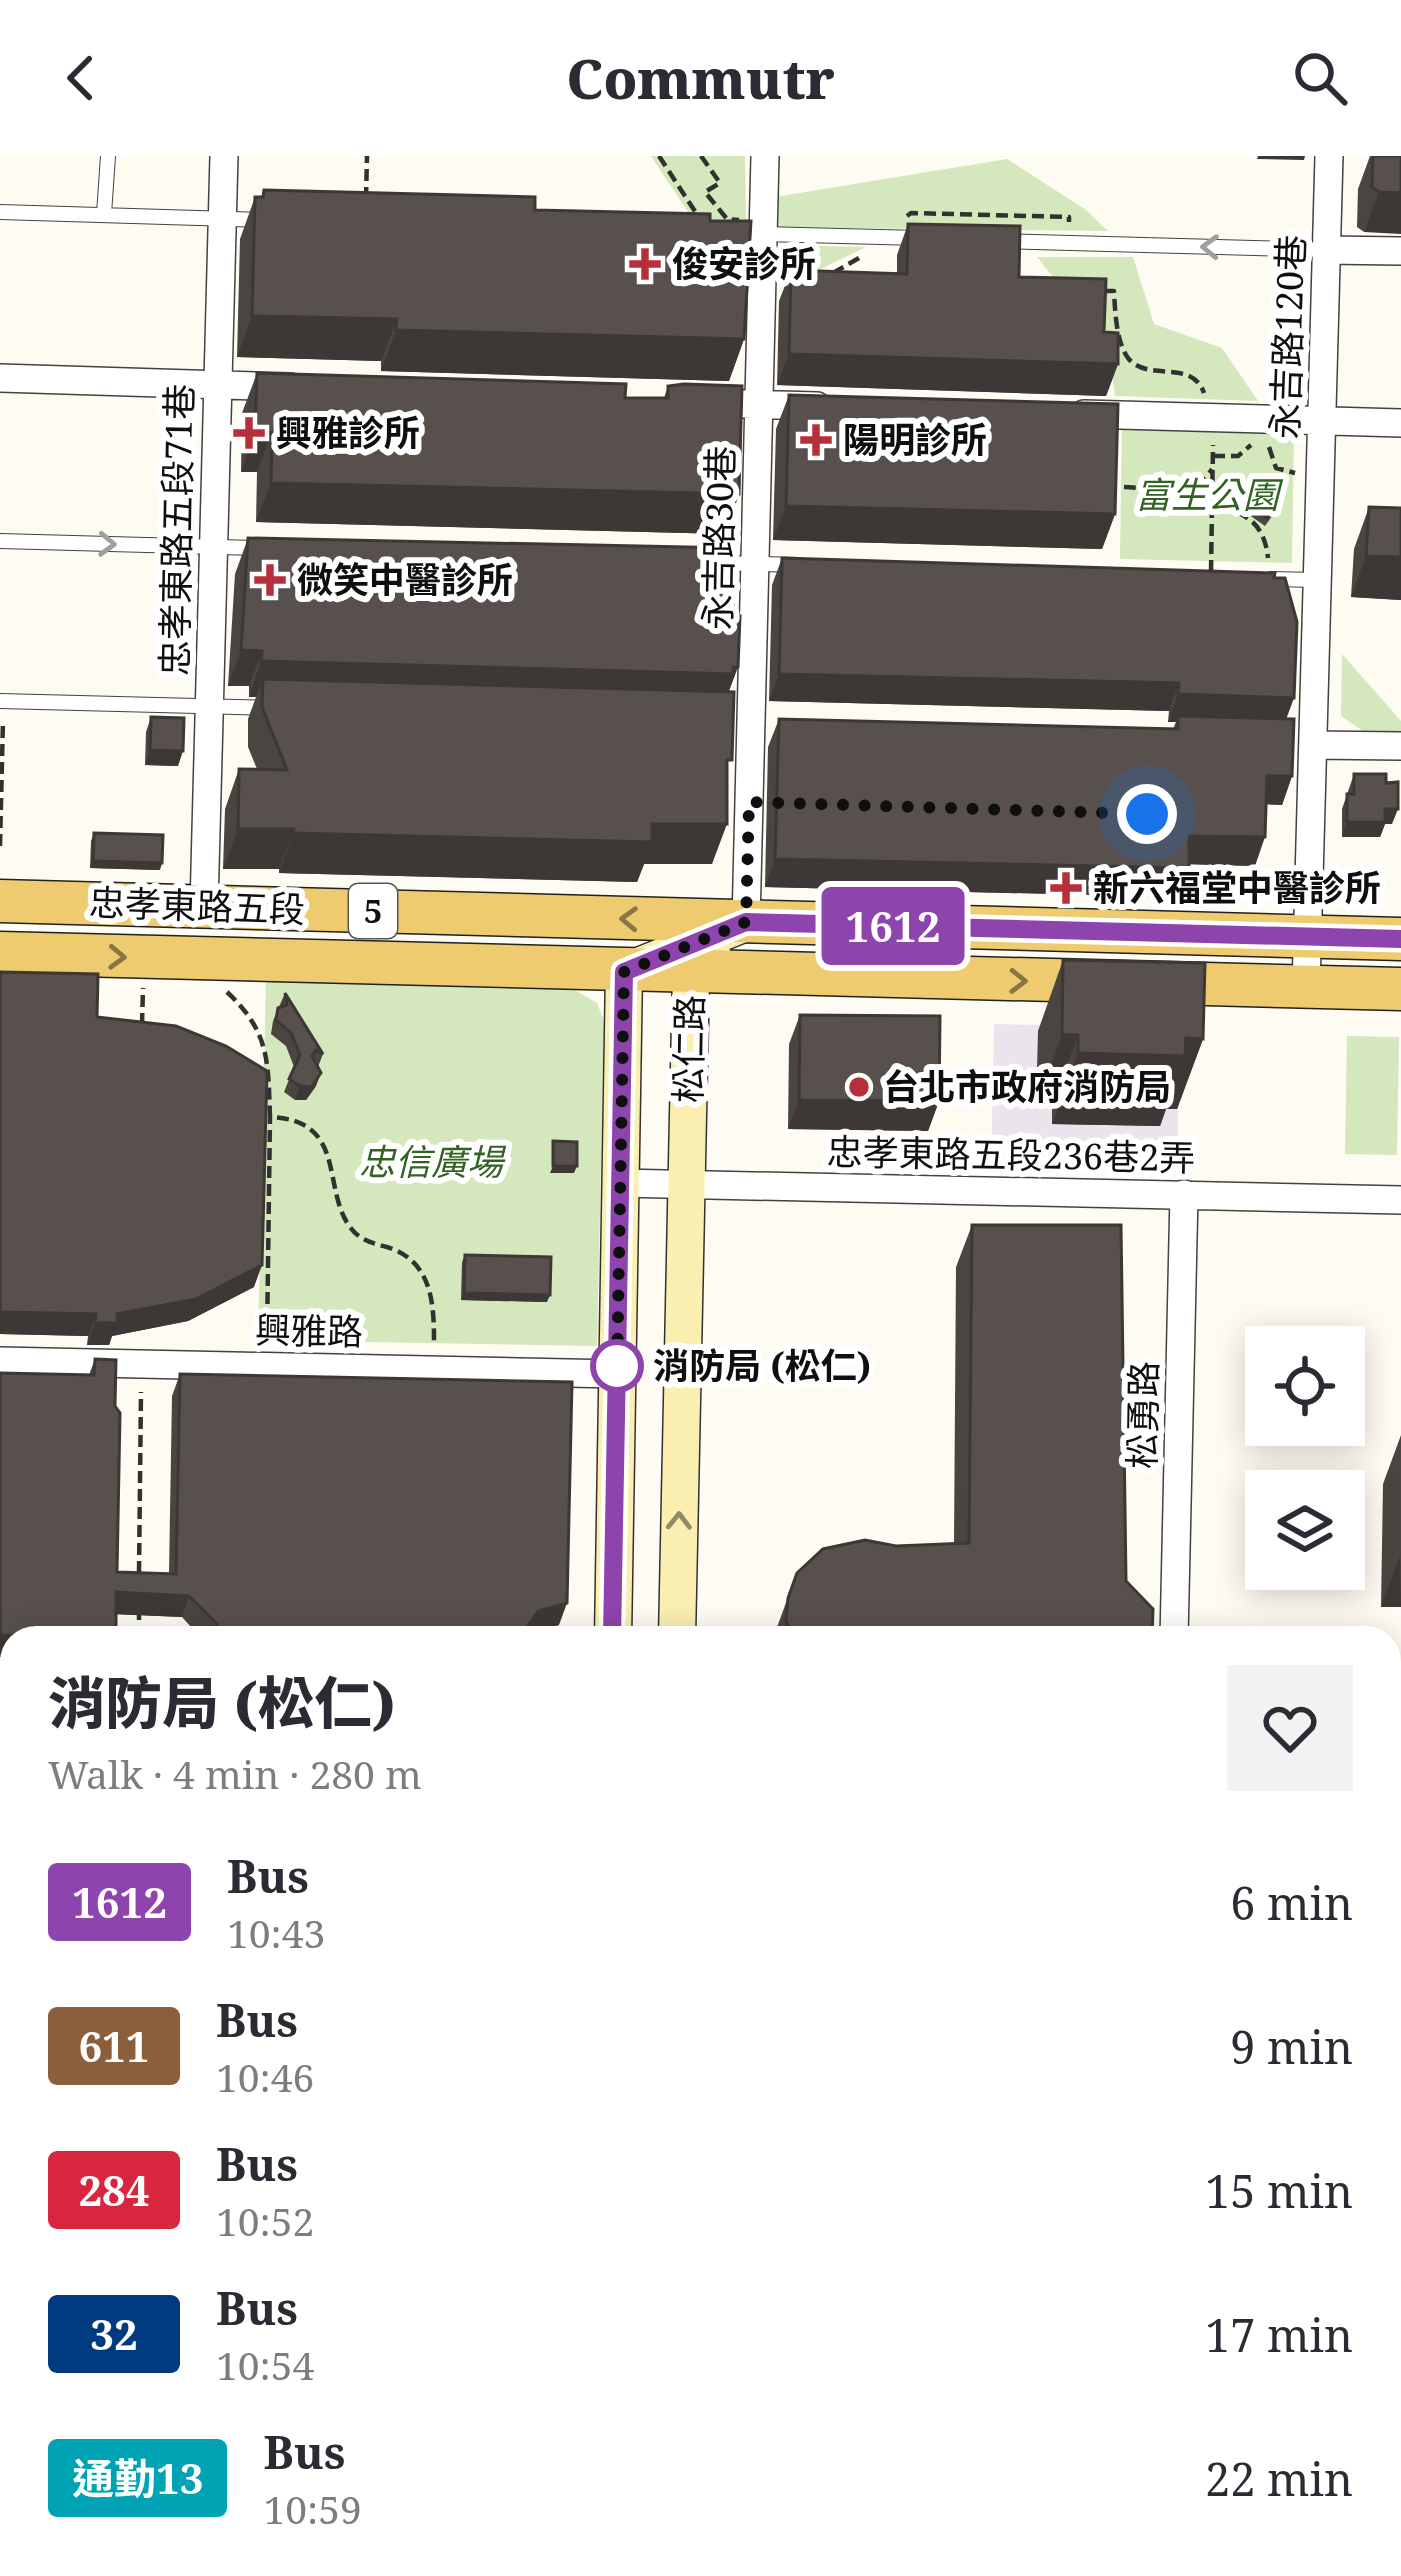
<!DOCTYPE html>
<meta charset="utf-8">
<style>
:root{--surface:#fff;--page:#f2f2f3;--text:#2b2b33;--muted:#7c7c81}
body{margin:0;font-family:"Noto Serif","Noto Sans TC",serif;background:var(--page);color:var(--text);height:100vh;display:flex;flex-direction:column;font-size:45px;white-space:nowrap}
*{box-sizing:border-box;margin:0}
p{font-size:39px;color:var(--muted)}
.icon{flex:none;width:66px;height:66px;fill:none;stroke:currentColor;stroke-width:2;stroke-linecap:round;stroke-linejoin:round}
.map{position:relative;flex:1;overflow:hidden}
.drawer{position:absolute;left:0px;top:1470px;width:1401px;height:951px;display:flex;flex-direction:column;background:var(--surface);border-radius:36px 36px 0 0;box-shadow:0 6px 30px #0003}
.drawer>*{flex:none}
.badge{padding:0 24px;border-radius:9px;font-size:42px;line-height:78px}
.fabs{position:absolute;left:1245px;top:1170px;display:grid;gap:24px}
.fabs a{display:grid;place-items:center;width:120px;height:120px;border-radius:0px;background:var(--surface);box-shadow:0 6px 30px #0003;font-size:60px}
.you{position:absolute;width:60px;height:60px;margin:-30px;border:9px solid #fff;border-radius:50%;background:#1a73e8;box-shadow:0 0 0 18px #1a73e833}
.map>.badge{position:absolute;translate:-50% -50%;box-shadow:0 0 0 6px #fff}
.round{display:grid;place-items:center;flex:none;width:126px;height:126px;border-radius:0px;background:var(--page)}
.overview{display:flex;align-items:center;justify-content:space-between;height:204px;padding:0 48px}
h1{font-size:57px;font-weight:800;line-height:90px}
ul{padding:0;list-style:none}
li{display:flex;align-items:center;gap:36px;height:144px;padding:0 48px}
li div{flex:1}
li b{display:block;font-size:45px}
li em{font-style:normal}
li .badge{min-width:132px;font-weight:700;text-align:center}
header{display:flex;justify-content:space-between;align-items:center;height:156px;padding:0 48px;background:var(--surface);font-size:54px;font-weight:800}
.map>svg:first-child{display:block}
</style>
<header><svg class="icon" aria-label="back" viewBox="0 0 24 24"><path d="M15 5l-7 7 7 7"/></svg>Commutr<svg class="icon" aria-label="search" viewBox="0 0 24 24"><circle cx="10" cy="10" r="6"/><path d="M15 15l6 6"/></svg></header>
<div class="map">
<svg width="1401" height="2420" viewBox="0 0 1401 2420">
<rect width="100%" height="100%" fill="#fefbf2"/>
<path fill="#ebe4ed" d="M994 868 1180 872 1177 1016 991 1012Z"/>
<path fill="#d4e7bd" d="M651 0H745L746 69 696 68Z
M1007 3 1086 54 1108 75 773 71 775 41Z
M772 89 866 91 796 125 772 124Z
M1037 101H1133L1154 168 1222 192 1258 245 1115 240 1103 149 1069 141Z
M1122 269 1294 275 1292 407 1120 403Z
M1342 498 1401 565V576L1363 575 1341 560Z
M266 822 571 832 597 847 604 865 597 1190 258 1184Z
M1347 880 1399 881 1397 999 1345 998Z
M0 1501H12V1577H0Z"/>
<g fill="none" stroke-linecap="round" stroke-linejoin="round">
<defs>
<path id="lane" d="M0 56 266 64
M104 58 108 0
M762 78 920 82
M1002 85 1326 94
M0 385 259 392
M719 407 799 409
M1271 423 1318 424
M0 545 271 552"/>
<path id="street" d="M1326 94 1401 95
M0 222 290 231
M706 247 817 250
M1084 258 1401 267
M1313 589 1401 590
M204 750 224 0
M746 766 765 0
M1306 831 1329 0
M620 1027 1401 1044
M0 1205 617 1218
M1174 1482 1184 1038
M315 2420V2409
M1155 2420V2409"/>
<path id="secondary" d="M613 1482 624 816 743 768
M677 1482 691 817 712 797
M0 1614H12
M599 2420V2409
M656 2420V2409"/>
<path id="primary" d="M0 745 1401 783
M0 797 1401 833"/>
</defs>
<use href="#lane" stroke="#424242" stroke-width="16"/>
<use href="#street" stroke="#424242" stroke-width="30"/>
<use href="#secondary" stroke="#313131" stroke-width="39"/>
<use href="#primary" stroke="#202020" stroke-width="45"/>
<path stroke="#313131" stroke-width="4.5" stroke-dasharray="12 6" stroke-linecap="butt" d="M659 0 698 60
M701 0 720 27 705 36 727 63 739 64
M366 43 367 0
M907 60 911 57 1069 61V66
M833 117 859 102
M1104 135H1114C1115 154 1116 186 1128 202 1148 227 1192 202 1204 237
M1269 291 1276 312 1295 317
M1213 300H1238L1251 289
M1124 331C1155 332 1194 342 1212 313
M1190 332C1213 361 1262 343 1268 402
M1211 416 1213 289
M0 690 3 564
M227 836C270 876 268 906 270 961 348 964 321 1032 350 1071 361 1086 374 1087 390 1092 433 1107 434 1150 434 1187
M142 869 143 832
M267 1184 270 961
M139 1417 141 1236
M139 1482V1458
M0 2315H12
M62 2420 63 2409"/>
<use href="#lane" stroke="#fff" stroke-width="14"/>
<use href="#street" stroke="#fff" stroke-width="27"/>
<use href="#secondary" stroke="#faefb1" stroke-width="36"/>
<use href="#primary" stroke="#efcb70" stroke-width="42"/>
</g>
<path fill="#4b4541" d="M1370 0H1401L1364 76 1357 71 1358 33Z
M264 34 710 65 744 183 729 225 381 215V205L237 201 240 83 255 41H261Z
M908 68 1019 121 1104 176 1118 208 1106 240 777 229 779 145 791 114 897 117V99Z
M257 217 625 242H664L668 230 739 338 725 378 256 366 257 316H241L242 257Z
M789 239 1115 358 1102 393 773 384 776 273Z
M1280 349 1265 370 1248 358 1251 350Z
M1369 351 1401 352V444L1351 441 1354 393Z
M248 382 729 536 727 619 712 708H644L637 726 279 717V713H223L225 653 239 613H257L248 591V563L256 541H249V530H228L235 418Z
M782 402 1286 563 1292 620 1282 649 1266 648 1255 710 1189 708 1178 741 765 731 768 591 779 563 1173 573 1176 566H1168L1169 555 769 545 772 429Z
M151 561 178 610 145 609 146 576Z
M1354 618 1386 627 1392 668H1385L1380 681H1342V653Z
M94 677 160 714 90 712 91 685Z
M1063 804 1203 883 1177 953H1166L1160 970 1052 968V950H1036L1038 875Z
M0 816 97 861 254 1131 188 1165 112 1180 109 1189H87L88 1180 0 1178Z
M285 837 323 898 318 911 316 930 306 944H295L284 936 294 911 286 890 271 878 273 865Z
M800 859 939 945 928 975 788 973 789 888Z
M972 1069 1152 1482H773L797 1417 896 1390 954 1387 956 1111Z
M465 1099 547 1146 461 1144 462 1106Z
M95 1203 115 1250 117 1416 169 1417 172 1240 180 1218 559 1469 530 1477 527 1482H201L182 1461 116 1458 12 1501H0V1217L89 1219Z
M1401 1279V1451H1381L1383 1328Z
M1389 2151 1394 2158H1401V2420H1209V2409H1389Z
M336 2409H547V2420H336Z
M756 2409H1007V2420H756Z"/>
<path fill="#3d3835" d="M1258 0H1305L1304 4 1257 3Z
M1379 36 1401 37V78L1364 76Z
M252 160 397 163 381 205 237 201Z
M396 174 744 183 729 225 381 215Z
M789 198 1118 208 1106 240 777 229Z
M255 276 272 277 257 316H241Z
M271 327 739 338 725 378 256 366Z
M786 350 1115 358 1102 393 773 384Z
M1366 400 1401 401V444L1351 441Z
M241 494 262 495 249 530H228Z
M261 505 733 511H738L725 546 263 523 256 541H249Z
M779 518 1179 527 1169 555 769 545Z
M1178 538 1294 542 1284 569 1178 560 1176 566H1168Z
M150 594 183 595 178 610 145 609Z
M1267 620H1292L1282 649 1257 648Z
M1385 653H1398L1392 668H1385L1380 681H1342L1347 666Z
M652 668H727L712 708H644L637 726 279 717 293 677Z
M238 673H294L279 713H223Z
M1189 680 1265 681 1255 710 1179 708Z
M775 703 1189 712 1178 741 765 731Z
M93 705 162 707 160 714 90 712Z
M1062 879H1078L1052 950H1036Z
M1186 882 1203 883 1177 953H1166L1160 970 1052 968 1078 897Z
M321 917 316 930 306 944H295L300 930Z
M799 944 939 945 928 975 788 973Z
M553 1010H577L574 1017H550Z
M262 1109 254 1131 188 1165 112 1180 109 1189H87L95 1167Z
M464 1137 550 1139 547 1146 461 1144Z
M0 1156 96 1158 88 1180 0 1178Z
M1400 1400 1401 1451H1381Z
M116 1436 189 1440 182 1461 109 1458Z
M567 1447 559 1469 530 1477 527 1482H522L538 1455Z
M0 1479 116 1481 12 1482V1501H0Z
M1389 1912H1401V1984L1389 1994Z
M1401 2033V2100H1389V2043Z
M1389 2228H1401V2233L1389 2266Z
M1401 2243V2307H1389V2276Z
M0 2259H12V2280H0Z
M1389 2372H1401V2420H1219L1223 2409H1389Z"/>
<path fill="#57504c" stroke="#3d3835" stroke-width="3" d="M1373 0H1401V37L1379 36 1372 31Z
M264 34 535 41V54L710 58V65H751L744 183 396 174 397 163 252 160 255 41H263Z
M908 68 1020 70 1019 121 1106 123 1104 176 1118 177V208L789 198 791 114 907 118Z
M257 217 626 228 625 242H668V230L684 228 742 230 739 338 271 327 272 277 255 276Z
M789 239 1118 248 1115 358 786 350Z
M1267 330 1282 341 1267 362 1251 350Z
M1369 351 1401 352V401L1366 400Z
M248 382 734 392 733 460H740L738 511H733V518L261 505 262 495 241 494Z
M782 402 1275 417 1274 422H1285L1297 466 1294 542 1178 538 1179 527 779 518Z
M263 523 734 536 732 604H727V668H652V686L293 677 294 673H238L239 613 287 614 262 551Z
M1178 560 1294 563 1292 620H1267L1265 681 1189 680V712L775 703 779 563 1178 573Z
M151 561 184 562 183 595 150 594Z
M1354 618H1386V627L1398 626V653H1385V666H1347V638H1354Z
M94 677 163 679 162 707 93 705Z
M1063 804 1205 807 1203 883 1186 882 1185 900 1078 897V879H1062Z
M0 816 98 818 97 861 176 870 226 890 267 915 262 1109 196 1143 117 1158V1167H95L96 1158 0 1156Z
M285 837 323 898 316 894 312 900 321 917 311 931 300 930 289 923 300 899 291 877 276 864 278 852 287 849Z
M800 859 940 860 939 945 799 944Z
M553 985 577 986V1010H553Z
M972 1069H1121L1126 1425 1153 1453 1152 1482H792L786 1464 788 1442 797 1417 823 1393 865 1384 896 1390 969 1387Z
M465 1099 551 1101 550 1139 464 1137Z
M95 1203 116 1204 115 1250 120 1257 117 1416 176 1418 180 1218 572 1226 567 1447 538 1455 524 1476V1482H217V1468L189 1440 116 1436V1481L0 1479V1217L94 1219Z
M1401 1638V1912H1389V1645Z
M0 1683H12V2259H0Z
M1389 1951H1391V1975H1401V2033L1389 2043Z
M1389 2151 1394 2158H1401V2228H1389Z
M1389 2305H1401V2372H1389Z
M0 2400H12V2409H38V2420H0Z
M100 2409H281V2420H100Z
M345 2409H547V2420H345Z
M766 2409H1007V2420H765Z"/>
<defs><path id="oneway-chevron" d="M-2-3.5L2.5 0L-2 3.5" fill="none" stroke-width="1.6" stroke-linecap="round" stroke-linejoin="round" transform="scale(3)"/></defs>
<g stroke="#9f9f9f">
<use href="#oneway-chevron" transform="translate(1210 91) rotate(-178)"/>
<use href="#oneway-chevron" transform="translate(107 388) rotate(2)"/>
</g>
<g stroke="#8a7644">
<use href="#oneway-chevron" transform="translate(629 763) rotate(-178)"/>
<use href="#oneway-chevron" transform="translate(117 801) rotate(2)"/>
<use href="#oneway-chevron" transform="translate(1018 825) rotate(1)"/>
</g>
<use stroke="#908a68" href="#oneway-chevron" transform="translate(679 1365) rotate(-89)"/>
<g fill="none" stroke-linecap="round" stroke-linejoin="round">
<defs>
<path id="line" d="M612 1482 624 816 746 766 1401 783"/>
</defs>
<use href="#line" stroke="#fff" stroke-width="27"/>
<use href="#line" stroke="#8e44ad" stroke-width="18"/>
<path stroke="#0f0f0f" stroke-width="12" stroke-dasharray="0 21.6" d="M617 1210V1218L624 816 746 766 749 646 1147 658"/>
</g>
<g fill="#b72f3b" stroke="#fff" stroke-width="4.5">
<path d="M639 90h12v12h12v12h-12v12h-12v-12h-12v-12h12z"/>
<path d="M243 259h12v12h12v12h-12v12h-12v-12h-12v-12h12z"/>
<path d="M810 266h12v12h12v12h-12v12h-12v-12h-12v-12h12z"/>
<path d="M264 406h12v12h12v12h-12v12h-12v-12h-12v-12h12z"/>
<path d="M1060 714h12v12h12v12h-12v12h-12v-12h-12v-12h12z"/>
<circle cx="859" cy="931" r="12"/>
</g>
<circle fill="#fff" stroke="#8e44ad" stroke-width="6" cx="617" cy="1210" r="24"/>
<g text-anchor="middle" stroke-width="12" stroke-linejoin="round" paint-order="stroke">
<rect fill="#fff" stroke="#575757" stroke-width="3" x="349" y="728" width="48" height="54" rx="9"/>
<g font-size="33" font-weight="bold" fill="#0f0f0f">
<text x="373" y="767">5</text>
</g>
<g font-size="36" font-weight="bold" fill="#0f0f0f" stroke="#fff" text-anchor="start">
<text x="672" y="121">俊安診所</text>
<text x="276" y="290">興雅診所</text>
<text x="843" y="297">陽明診所</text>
<text x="297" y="437">微笑中醫診所</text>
<text x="1093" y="745">新六福堂中醫診所</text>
<text x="883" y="944">台北市政府消防局</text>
</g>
<g font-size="36" fill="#0f0f0f" stroke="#fff">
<text transform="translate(1288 181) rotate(-88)" y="13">永吉路120巷</text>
<text transform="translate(177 374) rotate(-89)" y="13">忠孝東路五段71巷</text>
<text transform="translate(719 382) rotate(-89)" y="13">永吉路30巷</text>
<text transform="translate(197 750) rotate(2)" y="13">忠孝東路五段</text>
<text transform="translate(689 893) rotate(-89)" y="13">松仁路</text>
<text transform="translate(1011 999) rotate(1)" y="13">忠孝東路五段236巷2弄</text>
<text transform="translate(309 1175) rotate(1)" y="13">興雅路</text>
<text transform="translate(1143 1259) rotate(-89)" y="13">松勇路</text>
</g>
<g font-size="36" font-style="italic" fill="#336323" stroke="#fff">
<text x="1207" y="352">富生公園</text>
<text x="431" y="1019">忠信廣場</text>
</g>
<g font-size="36" font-weight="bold" fill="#0f0f0f" stroke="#fff" text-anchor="start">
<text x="653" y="1223">消防局 (松仁)</text>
</g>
</g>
</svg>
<div class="fabs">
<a><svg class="icon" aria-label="locate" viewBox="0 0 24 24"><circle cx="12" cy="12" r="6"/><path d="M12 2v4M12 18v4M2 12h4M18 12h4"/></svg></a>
<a><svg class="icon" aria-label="layers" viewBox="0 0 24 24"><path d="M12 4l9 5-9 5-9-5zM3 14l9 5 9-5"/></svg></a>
</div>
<div class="you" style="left:1147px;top:658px"></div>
<b class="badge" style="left:893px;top:770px;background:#8e44ad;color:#fff">1612</b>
<section class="drawer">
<div class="overview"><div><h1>消防局 (松仁)</h1><p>Walk · 4 min · 280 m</p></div><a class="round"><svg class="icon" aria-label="heart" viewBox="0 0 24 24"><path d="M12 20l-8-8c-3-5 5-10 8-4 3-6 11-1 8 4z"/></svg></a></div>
<ul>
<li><span class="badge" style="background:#8e44ad;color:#fff">1612</span><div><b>Bus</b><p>10:43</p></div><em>6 min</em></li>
<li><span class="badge" style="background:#8b5e3c;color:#fff">611</span><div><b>Bus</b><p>10:46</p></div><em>9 min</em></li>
<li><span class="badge" style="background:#d7263d;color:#fff">284</span><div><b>Bus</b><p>10:52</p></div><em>15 min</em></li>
<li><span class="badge" style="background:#003b80;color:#fff">32</span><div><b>Bus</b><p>10:54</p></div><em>17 min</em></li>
<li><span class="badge" style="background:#00a3b4;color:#fff">通勤13</span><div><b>Bus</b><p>10:59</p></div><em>22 min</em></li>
</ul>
</section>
</div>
